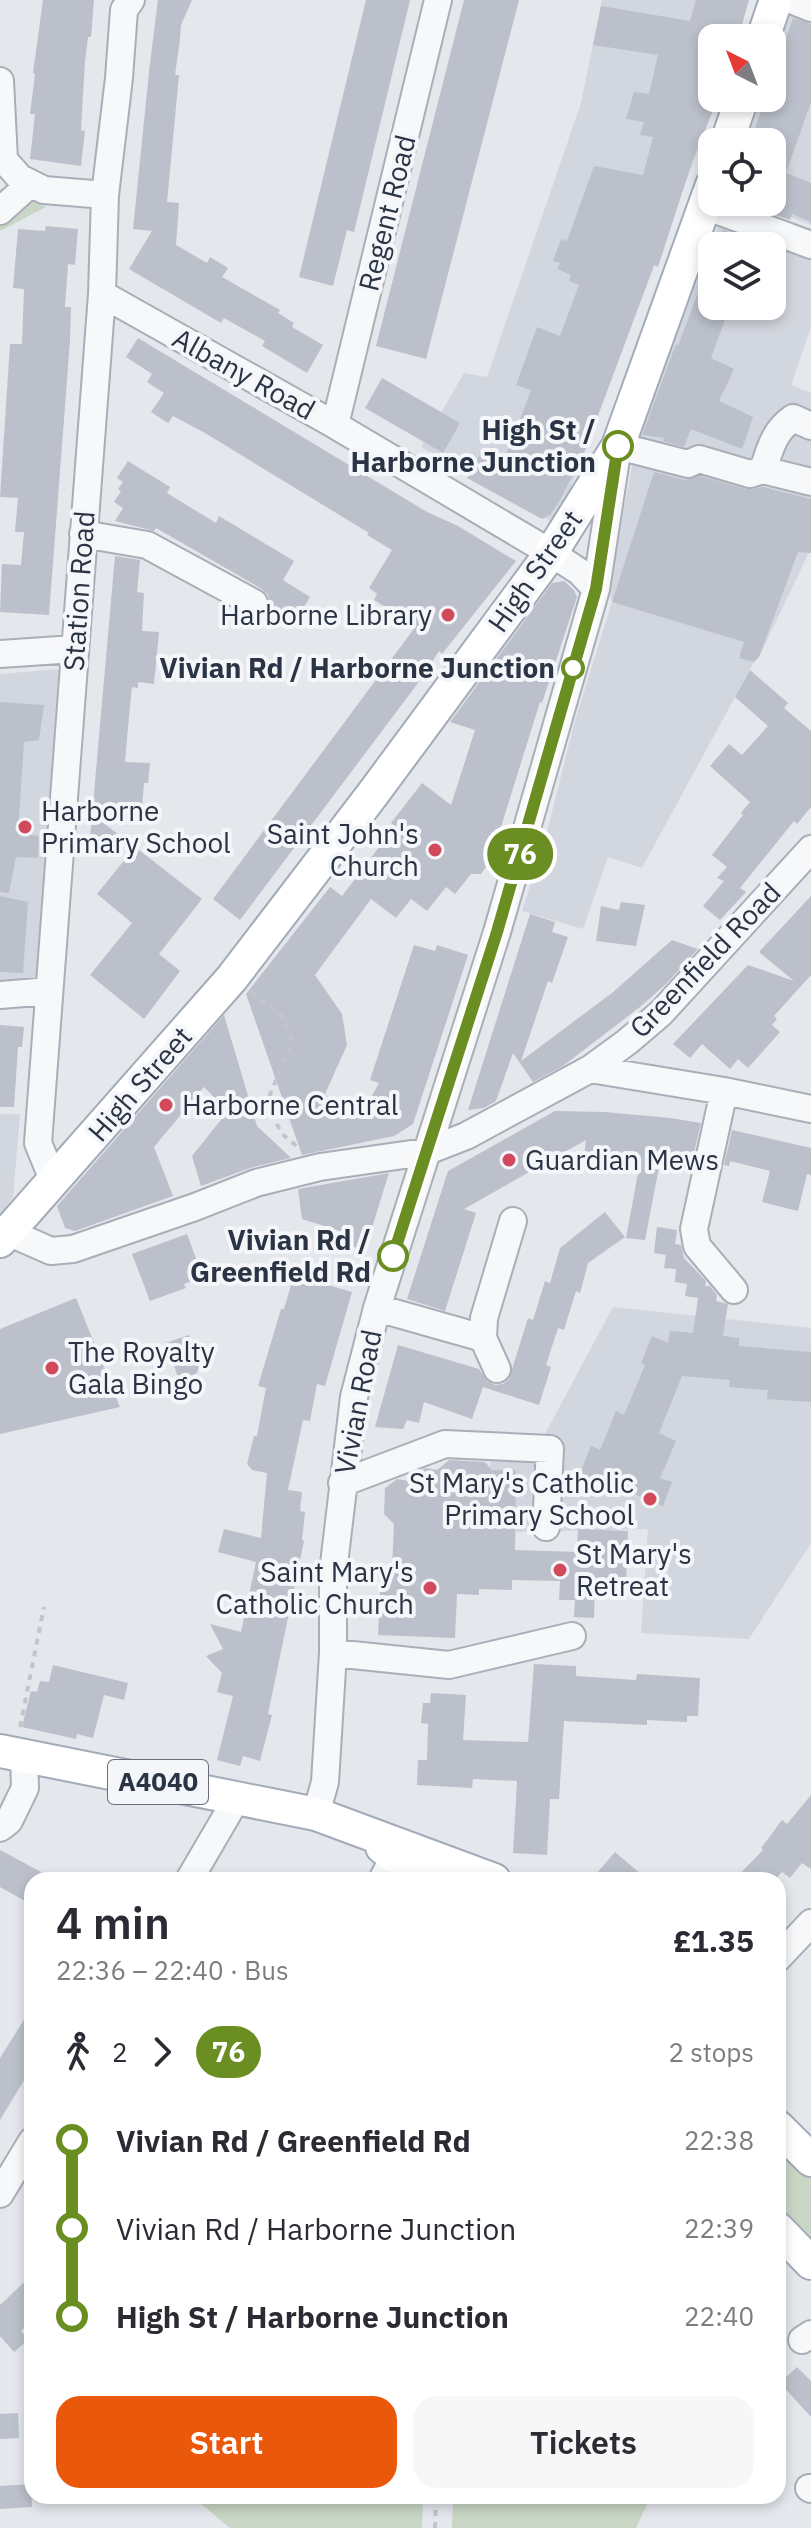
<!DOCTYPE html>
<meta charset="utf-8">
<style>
:root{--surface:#fff;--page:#f7f7f7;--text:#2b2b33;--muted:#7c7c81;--accent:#ea580c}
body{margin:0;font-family:"IBM Plex Sans",sans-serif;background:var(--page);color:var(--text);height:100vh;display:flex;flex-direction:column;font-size:30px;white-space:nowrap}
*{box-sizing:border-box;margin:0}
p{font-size:26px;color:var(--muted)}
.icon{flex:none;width:44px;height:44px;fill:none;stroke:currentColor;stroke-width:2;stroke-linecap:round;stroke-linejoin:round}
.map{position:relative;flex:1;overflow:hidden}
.drawer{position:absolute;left:24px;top:1872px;width:762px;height:632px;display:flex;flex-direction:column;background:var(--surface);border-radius:24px;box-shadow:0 4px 12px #0003}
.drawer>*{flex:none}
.badge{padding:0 16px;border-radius:26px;font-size:28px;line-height:52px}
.needle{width:52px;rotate:318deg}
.fabs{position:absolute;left:698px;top:24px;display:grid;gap:16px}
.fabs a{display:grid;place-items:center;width:88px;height:88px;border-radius:16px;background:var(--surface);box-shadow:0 4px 12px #0003;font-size:40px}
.map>.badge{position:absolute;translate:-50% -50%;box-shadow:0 0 0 4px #fff}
.legs{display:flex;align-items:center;gap:12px;height:88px;padding:0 32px;font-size:26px}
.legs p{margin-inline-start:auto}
.head{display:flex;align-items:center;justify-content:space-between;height:136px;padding:0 32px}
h1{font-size:44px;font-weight:600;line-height:60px}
.primary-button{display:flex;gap:16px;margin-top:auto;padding:16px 32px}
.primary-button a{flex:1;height:92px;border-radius:24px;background:var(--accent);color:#fff;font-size:32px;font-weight:600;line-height:92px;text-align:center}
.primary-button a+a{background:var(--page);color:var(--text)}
ul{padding:0 32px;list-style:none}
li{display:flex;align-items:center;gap:28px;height:88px;font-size:30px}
li i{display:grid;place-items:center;width:12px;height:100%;margin:0 10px;background:currentColor}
li i::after{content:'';width:20px;height:20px;margin:-10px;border:6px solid;border-radius:50%;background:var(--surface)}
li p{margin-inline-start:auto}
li:first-child i{background:linear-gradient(#0000 50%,currentColor 0)}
li:last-child i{background:linear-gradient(currentColor 50%,#0000 0)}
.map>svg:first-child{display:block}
</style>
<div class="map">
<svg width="811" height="2528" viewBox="0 0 811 2528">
<rect width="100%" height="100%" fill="#e4e7ec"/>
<path fill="#d2d6de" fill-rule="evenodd" d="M602 0H748L736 38H712V98L716 102 568 495 550 521 421 447 464 373 487 377 581 103Z
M791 12 811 20V225L752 202H772V142H746L762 98H772V68Z
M722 218 811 253V327L791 385 811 393V548L759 657 754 662 642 868 608 857 583 929 522 911 545 840 574 724 612 602 609 585 639 431ZM712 246H772V306H712Z
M59 669 39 981 0 983V674Z
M0 1114H20L13 1197 0 1215Z
M613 1307 811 1328V1543L749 1639 641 1633 648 1529 515 1532 490 1470 492 1434H545Z"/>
<path fill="#c9d6c5" d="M3 188 46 207 0 231V190Z
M778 2140 811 2173V2242L778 2206Z
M192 2496H423L422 2528H230Z
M453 2496H651L636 2528H452Z"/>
<path fill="#bbc0ca" d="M43 0H94L91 37H88L85 61 81 130 85 131 81 166 30 159 35 114H30L35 74 33 73Z
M158 0H192L181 25 180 39 175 75H179L167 202 179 203 176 245 207 263 210 257 228 268 222 277 280 310 278 313 294 323 292 327 323 345 307 373 262 346 265 341 224 318 221 323 129 269 152 231 133 229 149 72Z
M366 0H410L354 232 347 230 333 286 299 277Z
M464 0H519L426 359 376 346Z
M696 0H749L739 35 734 34 733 38H712V98H718L693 159 658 267 654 265 584 453 560 500 551 514 542 519 467 478 482 451 502 461 510 446 531 390 516 385 537 327 560 336 579 285 569 281 571 275 557 269 560 263 553 261 561 239 567 241 594 166 643 175 653 137 640 135 644 122 626 119 634 92 649 94 658 55 593 45 601 6 690 21Z
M793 18 811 24V102L786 173 811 183V222L792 214 790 220 740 202H772V142H750L766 98H772V80Z
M46 226 78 229 75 265 68 264 65 307H71L70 341 49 615 0 612 2 564 21 565 24 532H15L18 498 0 497 10 344H22L24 289 13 288 18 229 45 231Z
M723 230 767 246H716Z
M710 261 712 306H730L711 358 734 369 719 401 753 417 742 449 691 429 684 447 663 441 664 438 642 435 676 344 678 346Z
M138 338 427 512 458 526 516 561 442 654 439 651 421 679 240 920 213 899 416 626 374 600 377 594 369 588 392 550 367 535 369 533 205 433 173 416 168 423 151 412 164 393 147 382 152 374 126 357Z
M382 378 460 423 443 453 365 408Z
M128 461 170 487 167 493 216 523 219 516 294 561 283 580 310 597 290 629 272 618 278 610 270 604 268 595 262 589 156 528 154 531 115 521 123 508 114 502 121 491 118 489 123 482 117 478Z
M654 472 684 480 700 476 746 489 763 487 811 499V553L798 552 759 657 754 662 739 658 744 642 612 602Z
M115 556 140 560 137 592 144 593 142 631 159 632 154 684 138 682V688L132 687 130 705 125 762 150 763 148 783H144L141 822 98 819 127 841 90 838Z
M564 581 574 590 577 597 542 703 540 702 500 830 503 832 493 846 495 854 481 874H471L455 894 446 887 427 911 411 899 396 918 371 899 315 975 342 1014 347 1045 325 1094 342 1112 358 1111 359 1113 364 1110 379 1083 370 1080 414 945 435 951 437 945 468 955 413 1124 394 1136 302 1155 246 994 330 887 342 896 395 826 391 823 422 783 451 805 475 730 450 722 552 583Z
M750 670 788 703 784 708 811 731V807L797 824 794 821 740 888 746 892 720 920 703 906 724 881 717 878 727 867 712 855 743 815 741 813 750 802 710 766 729 744 742 755 768 726 735 697Z
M0 702 44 705 39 740 24 742 18 833 39 836 38 858 16 857 9 893 0 892Z
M135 847 202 899 159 954 180 971 144 1019 90 975 132 923 97 894Z
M0 896 28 902 23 973 0 972Z
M811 896V975L774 1016 777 1019 772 1025 780 1032 748 1068 738 1059 730 1069 702 1044 690 1058 673 1044 748 965 794 981 759 952Z
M621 902 645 905 636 946 596 941 601 906 619 910Z
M530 914 555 922 552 932 568 937 552 983 548 981 521 1061 612 993 672 940 698 949 666 984 640 1007 563 1066 533 1082 513 1053 496 1101 484 1108 468 1110Z
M224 1015 257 1126 291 1158 250 1168 201 1186 192 1156 228 1111 204 1087 154 1147 173 1196 75 1231 65 1228 57 1206Z
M0 1025 24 1027 22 1047H18L14 1107H0Z
M555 1111 605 1112 670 1118 701 1123 692 1161 661 1157 645 1240 626 1238 638 1173 617 1171 618 1162 583 1163 586 1140 464 1209 476 1213 445 1311 407 1299 448 1171Z
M732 1130 811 1148V1175L807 1174 798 1211 762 1202 770 1171 730 1161 729 1166 724 1165Z
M389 1173 365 1250 336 1242 340 1231 302 1219 298 1189Z
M605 1212 625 1237 588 1263 580 1293 576 1291 564 1330 558 1328 546 1365 551 1367 539 1405 483 1387 472 1419 424 1402 419 1423 407 1420 403 1429 375 1427 398 1345 479 1369 487 1381 495 1385 503 1384 509 1379 528 1318 533 1320 545 1281 550 1283 560 1248Z
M657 1227 677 1230 675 1244 681 1245 684 1258 706 1281 705 1286H710L717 1295 716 1301 728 1304 723 1336 739 1338V1346L811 1352V1402L767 1399 768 1390 729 1387 730 1380 682 1376 659 1433 676 1441 660 1478 672 1482 663 1506 611 1484 609 1488 579 1476 591 1446 600 1450 616 1411 624 1415 645 1365 641 1363 652 1336 668 1343 670 1331 693 1333 698 1298 685 1296 687 1284 675 1282 676 1269 664 1268 666 1255 654 1253Z
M187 1234 203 1277 184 1284 186 1288 150 1301 132 1254Z
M294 1275 352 1292 325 1386 317 1384 310 1421 303 1420 288 1490 302 1492 300 1511 305 1512 302 1540 304 1541 268 1714 272 1715 260 1761 243 1756 240 1766 217 1760 233 1696 217 1692 222 1673 206 1656 223 1649 210 1624 241 1632 256 1562 218 1552 224 1529 261 1538 267 1473 252 1470 247 1464 254 1436H257L266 1388 258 1386 281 1309H284Z
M76 1298 120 1407 0 1434V1329Z
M189 1335 199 1365 197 1373 179 1380 166 1343Z
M449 1460 485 1462 492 1470H516L515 1550 577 1552 578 1529 628 1531 626 1585 595 1584 594 1618 574 1617 575 1600H559L560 1581 512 1580V1590L479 1589V1595L457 1594 455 1638 378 1635 381 1568H392L394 1524 384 1514 385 1488 397 1479 409 1481 411 1474 423 1475V1469L426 1468 437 1470Z
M534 1664 576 1666V1676L636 1680 637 1674 700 1678 698 1716H687V1722L647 1720V1725L564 1721 559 1799H550L547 1855 513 1853 517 1781 473 1779 472 1788 417 1785 418 1760H427L428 1724 421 1723 423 1703H430L431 1693 466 1695 463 1740 528 1742Z
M53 1665 128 1683 124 1700 104 1695 93 1738 77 1734 76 1739 22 1727 31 1691 37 1692 40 1681 49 1682Z
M811 1795V1869L802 1863 790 1878 782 1872 774 1880H734L763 1850 761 1848 782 1820 787 1824Z
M0 1850 41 1872 37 1880H32V1888L25 1901 0 1887Z
M615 1852 648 1880H591Z
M32 2007V2067L0 2120V2058Z
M32 2275V2320L21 2331 28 2340 14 2352 0 2336V2305Z
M797 2367 811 2381V2417L780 2383Z
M18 2413 19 2438 0 2439V2414Z
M31 2484 32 2507 0 2509V2486Z"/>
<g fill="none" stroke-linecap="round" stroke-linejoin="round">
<defs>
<path id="minor" d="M791 0 811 8
M0 81 4 160 20 178 44 190 105 195
M705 206 811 245
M0 211 30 184
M102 294 335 425 551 553 580 572 596 589
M335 425 438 0
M763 470 811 482
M83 534 147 545 254 603
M0 654 74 649
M0 995 49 991
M590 1069 724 1091 811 1109
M724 1091 694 1229 697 1246 734 1290
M54 1182 38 1143 102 294 105 195 119 78 124 10 131 0
M10 1233 51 1251 73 1249 195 1207 256 1183 320 1167 425 1152 466 1136 590 1069 627 1042 661 1013 811 849
M377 1308 483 1338 497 1369
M483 1338 484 1318 513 1221
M342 1483 445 1444 550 1449 546 1527
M333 1653 449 1665 572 1636
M316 1814 325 1782 333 1653V1572L354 1397 377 1308 497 932 596 589 618 446 688 464 699 459 750 474 763 470C770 449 774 431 793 418L811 426
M0 1828 9 1821 25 1788 24 1755
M189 1880 237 1798
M382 1880 394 1857
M778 1958 811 1923
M0 2194 32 2141
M802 2340 811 2334
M809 2488 811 2489"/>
<path id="major" d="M763 38 776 0
M727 142 742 98
M0 1241 232 978 372 795 551 553 618 446 712 185
M0 1751 316 1814 494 1880
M382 1847 423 1880
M778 2127 811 2160
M778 2229 811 2263"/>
</defs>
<use href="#minor" stroke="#a9aeb7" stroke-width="30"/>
<use href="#major" stroke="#a3abb8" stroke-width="36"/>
<path stroke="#c2c5cb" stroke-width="4" stroke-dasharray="6 6" stroke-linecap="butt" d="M251 992 282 1016 292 1041 267 1102 281 1133 300 1149
M20 1727 44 1607
M435 2528 436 2496"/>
<use href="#minor" stroke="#f7f8fa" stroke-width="26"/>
<use href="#major" stroke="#fff" stroke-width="32"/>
</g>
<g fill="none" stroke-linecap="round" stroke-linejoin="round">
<defs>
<path id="line-1" d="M393 1256 497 932 596 589 618 446"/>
</defs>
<use href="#line-1" stroke="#fff" stroke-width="18"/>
<use href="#line-1" stroke="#6b8e23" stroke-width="12"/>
</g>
<g fill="#fff" stroke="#6b8e23" stroke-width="4">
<circle cx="618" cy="446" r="14"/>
<circle cx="573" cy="668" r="10"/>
<circle cx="393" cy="1256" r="14"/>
</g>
<g fill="#d1495b" stroke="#f4f6f9" stroke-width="3">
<circle cx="448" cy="615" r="8"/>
<circle cx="25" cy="827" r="8"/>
<circle cx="435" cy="850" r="8"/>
<circle cx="166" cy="1105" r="8"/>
<circle cx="509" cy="1160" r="8"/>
<circle cx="52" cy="1368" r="8"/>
<circle cx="650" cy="1499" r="8"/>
<circle cx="560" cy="1570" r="8"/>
<circle cx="430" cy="1588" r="8"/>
</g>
<g text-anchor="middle" stroke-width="8" stroke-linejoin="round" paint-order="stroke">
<rect fill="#f4f6f9" stroke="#676e7b" stroke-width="2" x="108" y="1760" width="100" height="44" rx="6"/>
<g font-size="26" font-weight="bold" fill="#2b3445">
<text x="158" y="1791">A4040</text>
</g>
<g font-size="28" fill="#2b3445" stroke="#f4f6f9">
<text transform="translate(387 213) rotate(-76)" y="10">Regent Road</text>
<text transform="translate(244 374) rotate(29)" y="10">Albany Road</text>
<text transform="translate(535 571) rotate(-55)" y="10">High Street</text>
<text transform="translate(79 591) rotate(-86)" y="10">Station Road</text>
<text transform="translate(705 960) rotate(-46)" y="10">Greenfield Road</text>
<text transform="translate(140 1084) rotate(-49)" y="10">High Street</text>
<text transform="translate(358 1402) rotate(-79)" y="10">Vivian Road</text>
</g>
<g font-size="28" font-weight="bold" fill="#2b3445" stroke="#f4f6f9" text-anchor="end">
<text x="596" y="440">High St /<tspan x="596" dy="32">Harborne Junction</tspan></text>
<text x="555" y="678">Vivian Rd / Harborne Junction</text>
<text x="371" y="1250">Vivian Rd /<tspan x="371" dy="32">Greenfield Rd</tspan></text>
</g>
<g font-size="28" fill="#2b3445" stroke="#f4f6f9" text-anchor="start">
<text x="432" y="625" text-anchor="end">Harborne Library</text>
<text x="41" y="821">Harborne<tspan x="41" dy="32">Primary School</tspan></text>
<text x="419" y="844" text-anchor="end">Saint John's<tspan x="419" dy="32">Church</tspan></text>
<text x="182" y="1115">Harborne Central</text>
<text x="525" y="1170">Guardian Mews</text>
<text x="68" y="1362">The Royalty<tspan x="68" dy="32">Gala Bingo</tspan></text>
<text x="634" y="1493" text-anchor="end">St Mary's Catholic<tspan x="634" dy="32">Primary School</tspan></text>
<text x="576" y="1564">St Mary's<tspan x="576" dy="32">Retreat</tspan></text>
<text x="414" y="1582" text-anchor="end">Saint Mary's<tspan x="414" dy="32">Catholic Church</tspan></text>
</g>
</g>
</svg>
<div class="fabs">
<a><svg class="needle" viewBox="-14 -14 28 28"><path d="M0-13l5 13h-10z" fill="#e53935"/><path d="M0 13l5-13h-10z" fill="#7c7c81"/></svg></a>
<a><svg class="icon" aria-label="locate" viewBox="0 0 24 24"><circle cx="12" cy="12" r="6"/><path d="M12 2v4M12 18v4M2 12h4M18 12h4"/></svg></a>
<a><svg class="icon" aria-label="layers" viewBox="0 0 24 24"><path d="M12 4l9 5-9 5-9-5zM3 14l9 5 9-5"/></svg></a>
</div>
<b class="badge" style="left:520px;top:854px;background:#6b8e23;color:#fff">76</b>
<section class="drawer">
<div class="head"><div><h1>4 min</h1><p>22:36 – 22:40 · Bus</p></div><b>£1.35</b></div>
<div class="legs"><svg class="icon" aria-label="walk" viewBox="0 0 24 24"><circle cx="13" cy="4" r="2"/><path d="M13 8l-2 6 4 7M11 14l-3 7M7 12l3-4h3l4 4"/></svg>2<svg class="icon" aria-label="forward" viewBox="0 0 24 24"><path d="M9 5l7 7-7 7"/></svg><b class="badge" style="background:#6b8e23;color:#fff">76</b><p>2 stops</p></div>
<ul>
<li><i style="color:#6b8e23"></i><b>Vivian Rd / Greenfield Rd</b><p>22:38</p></li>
<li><i style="color:#6b8e23"></i><span>Vivian Rd / Harborne Junction</span><p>22:39</p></li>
<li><i style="color:#6b8e23"></i><b>High St / Harborne Junction</b><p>22:40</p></li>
</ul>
<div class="primary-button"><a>Start</a><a>Tickets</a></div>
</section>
</div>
